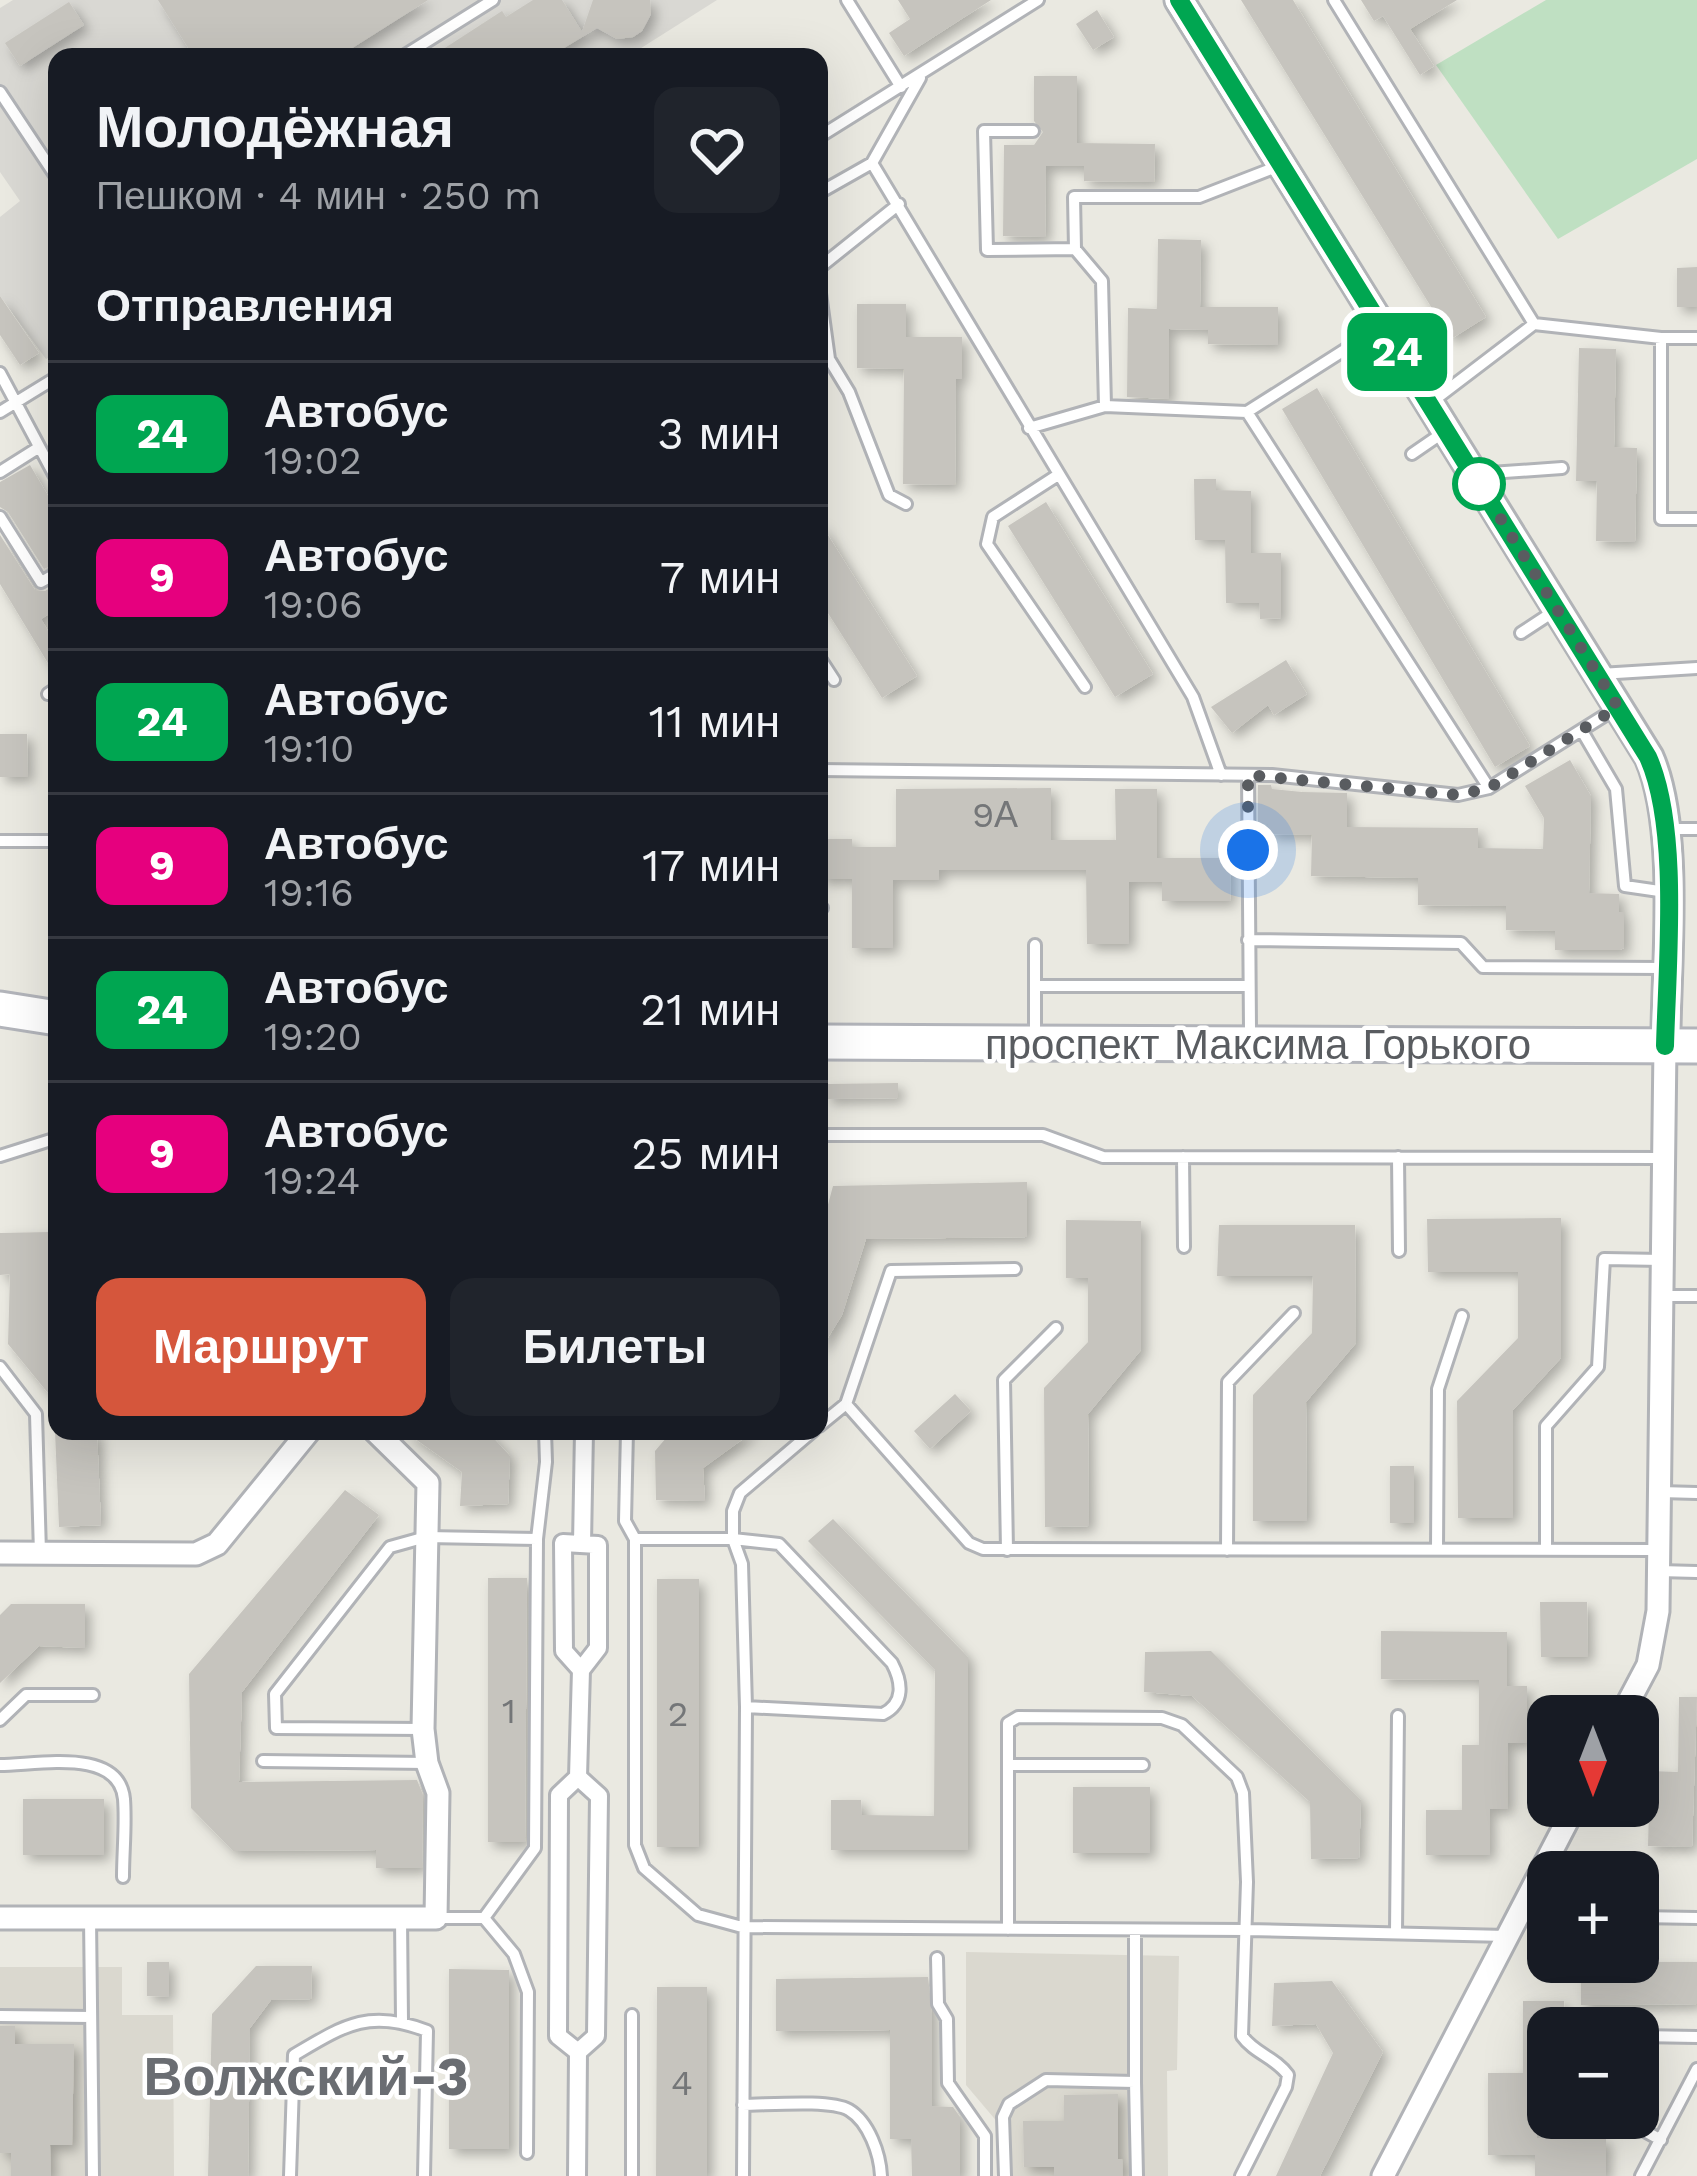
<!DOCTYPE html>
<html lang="ru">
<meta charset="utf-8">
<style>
:root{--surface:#171b24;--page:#20242c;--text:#f1f3f6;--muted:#9ea1a6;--line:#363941;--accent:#d5563c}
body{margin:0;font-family:"Work Sans",sans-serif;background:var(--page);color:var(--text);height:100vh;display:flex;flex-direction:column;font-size:45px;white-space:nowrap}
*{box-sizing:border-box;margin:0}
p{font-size:39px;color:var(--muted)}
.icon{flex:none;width:66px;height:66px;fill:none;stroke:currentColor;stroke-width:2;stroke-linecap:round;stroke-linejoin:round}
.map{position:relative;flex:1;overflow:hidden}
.sheet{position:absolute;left:48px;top:48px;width:780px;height:1392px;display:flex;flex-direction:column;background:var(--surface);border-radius:24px;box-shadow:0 12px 48px #0002}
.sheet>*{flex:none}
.badge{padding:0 24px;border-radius:18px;font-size:42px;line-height:78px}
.needle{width:78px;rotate:180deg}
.buttons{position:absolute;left:1527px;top:1695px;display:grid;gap:24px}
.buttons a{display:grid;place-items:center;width:132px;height:132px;border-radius:24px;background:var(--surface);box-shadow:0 12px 48px #0002;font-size:60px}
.you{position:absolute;width:60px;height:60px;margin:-30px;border:9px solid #fff;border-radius:50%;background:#1a73e8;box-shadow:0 0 0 18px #1a73e833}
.map>.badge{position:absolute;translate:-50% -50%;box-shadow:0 0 0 6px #fff}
h2{padding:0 48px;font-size:45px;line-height:108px}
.round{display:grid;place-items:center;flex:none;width:126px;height:126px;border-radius:24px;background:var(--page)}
.summary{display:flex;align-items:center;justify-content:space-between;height:204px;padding:0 48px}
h1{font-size:57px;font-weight:600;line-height:90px}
.cta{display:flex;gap:24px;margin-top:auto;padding:24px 48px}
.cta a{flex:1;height:138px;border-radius:24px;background:var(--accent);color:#fff;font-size:48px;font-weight:600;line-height:138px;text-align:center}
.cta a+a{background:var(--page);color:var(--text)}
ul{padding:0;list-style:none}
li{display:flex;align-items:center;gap:36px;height:144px;padding:0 48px;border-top:3px solid var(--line)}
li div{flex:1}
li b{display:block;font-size:45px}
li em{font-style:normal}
li .badge{min-width:132px;font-weight:700;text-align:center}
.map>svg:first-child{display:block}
</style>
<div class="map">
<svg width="1697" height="2176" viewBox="0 0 1697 2176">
<defs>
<filter id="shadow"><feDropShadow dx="5.5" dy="5.5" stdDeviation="6" flood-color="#0004"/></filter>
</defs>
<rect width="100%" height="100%" fill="#eae9e1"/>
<path fill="#d9d8d3" d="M13 0H717L627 57H57V353L46 359 0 296V217L20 201 0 172V8Z"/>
<path fill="#dad8cf" d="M966 1952 1179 1956 1177 2070 1167 2071 1168 2176H1000L999 2124 966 2085Z
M0 1967H122V2015H173L174 2176H0Z"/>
<path fill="#bfe0c2" d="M1546 0H1697V159L1558 239 1436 65Z"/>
<path fill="#c6c4be" filter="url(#shadow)" d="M158 0H428L338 57H194Z
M533 0H562L582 32 593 0H650L651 14 642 31 633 37 617 39 597 28 549 57H431L502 11 506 17Z
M898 0H991L904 56 889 33 910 19Z
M1241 0H1293L1486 317 1451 339Z
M1361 0H1457L1410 29 1434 66 1420 75 1383 16 1374 21Z
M69 2 84 25 20 66 5 43Z
M1097 10 1114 37 1093 50 1076 24Z
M1034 76H1077V143L1155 144 1154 182 1084 181V166H1046L1045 237 1003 236 1004 145H1034L1043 132 1034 121Z
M1158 239 1201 240 1200 307H1278V345L1208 344V330L1169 329V399L1127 397 1128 308 1157 309Z
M1697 267V307H1677V268Z
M0 296 39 353 20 365 0 335Z
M857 304H906V337H962V379H956L955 485 903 484 904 369 857 368Z
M1579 348 1616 349 1614 447 1637 448 1635 542 1596 541 1597 481H1576Z
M1317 388 1530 746 1495 767 1282 409Z
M30 465 57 511V523L48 528 57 544V563L44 569 8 512 0 507V482Z
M1194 479H1216V490L1251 491V553H1281V618L1260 619 1259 603H1226L1225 540H1195Z
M1046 502 1153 674 1115 697 1008 526Z
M819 521 917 676 882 698 819 599Z
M0 535 35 590 45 591 57 584V609L41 619 57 646V678L0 584Z
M1286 660 1307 694 1274 715 1268 705 1232 733 1211 707Z
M0 734H27L28 777H0Z
M1570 760 1591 796 1589 893 1619 894V912H1624V948L1620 950H1555V931L1506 930V906L1418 905V878L1311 876 1312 835 1268 834V824H1258V785H1271L1272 789 1302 792 1347 793V827L1478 828V848L1543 849 1544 818 1525 786Z
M1051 788V840H1116L1115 789H1157V858H1231L1230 901H1162V882H1129V944H1087L1086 870H939V880H893V948H852V879H819V839H852V847H896V789Z
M898 1083V1098L826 1099V1084Z
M1027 1182V1237L866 1239 842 1315 819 1352V1238L833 1186Z
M1561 1218V1358L1513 1410V1518H1458L1457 1401 1518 1338V1272H1428L1427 1219Z
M1066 1220 1141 1221V1350L1088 1414 1089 1526 1045 1527 1044 1388 1088 1342V1278H1066Z
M1219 1225H1355L1356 1343 1306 1402 1307 1521H1253V1395L1312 1333 1313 1276H1217Z
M50 1232V1338L57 1345V1404L8 1344 10 1274 0 1275V1233Z
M955 1394 971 1411 930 1449 914 1431Z
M55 1431H97L101 1525 59 1527Z
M404 1431H487L510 1456 508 1504 460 1506 462 1472Z
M672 1431H754L703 1468 705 1501 656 1500 655 1451Z
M1390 1466H1414V1523H1390Z
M345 1490 379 1515 242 1692 239 1782 417 1780 423 1795 422 1868H376V1850L233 1851 191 1808 189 1674Z
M833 1519 968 1657V1850H831V1800H861L862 1815 934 1816 935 1670 808 1541Z
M488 1578H527L525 1842H488Z
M657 1579H699V1847H657Z
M1540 1602H1587L1588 1657H1541Z
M11 1604H85V1648L39 1646 0 1683V1615Z
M1381 1631 1507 1632V1686H1527V1743H1508V1809H1490V1855H1426V1810H1462V1745H1479V1680L1381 1679Z
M1211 1651 1361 1800 1359 1858 1311 1859 1310 1802 1192 1696 1144 1692 1145 1652Z
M1679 1697H1697L1692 1847 1648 1846 1650 1771 1678 1772Z
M1073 1787H1150V1853H1073Z
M23 1799H104V1855H23Z
M147 1962H169V1997L147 1996Z
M1581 1962H1697V2004L1581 2005Z
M256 1966H312L311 1999 271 2000 250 2028 248 2176H208L212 2014Z
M449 1969 509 1970V2149H449Z
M928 1977 932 2014V2106L953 2107 960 2117V2176H912L911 2139H890V2030L776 2031V1979Z
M1332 1981 1383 2052 1320 2176H1276L1333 2053 1316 2024 1272 2026 1274 1983Z
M657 1987H707V2176H656Z
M1523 2001H1564L1565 2028H1548V2073H1536L1537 2138H1606V2176H1535V2155H1488V2073H1523Z
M0 2026H15V2044H74L72 2145H50L51 2176H11V2153H0Z
M1118 2094V2159H1122L1123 2176H1054V2167H1024L1023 2121H1064V2095Z"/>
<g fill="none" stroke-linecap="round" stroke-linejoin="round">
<defs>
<path id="service" d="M847 0 901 87
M1334 0 1534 324
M402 57 493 0
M0 92 57 178
M1033 131H984L987 250 1075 249 1074 197H1199L1279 166
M819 137 1038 0
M872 163 1193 697 1221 775
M819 193 872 163 920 78
M1075 249 1102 281 1105 406
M819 268 899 204
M819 286 829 359 849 392 889 495 906 504
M1661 338V519H1697
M0 373 57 480
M1433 401 1534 324 1661 338H1697
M0 412 57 377
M1247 412 1489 788
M1029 428 1105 406 1247 412 1379 328
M1412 454 1444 432
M0 472 38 448
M1476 474 1562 468
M1058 475 993 517 987 544 1085 687
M0 517 41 582 57 573
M1521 633 1553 612
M819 657 834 680
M1600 674 1697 668
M48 694 57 688
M1582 731 1616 789 1625 886 1666 892
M819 770 1272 775 1458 795 1489 788 1615 709
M1248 775 1250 1028
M1670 829H1697
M0 841H57
M819 908H822
M1248 940 1461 943 1483 967 1663 968
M1035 945V1027
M1035 986H1249
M819 1135H1043L1103 1157 1664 1158
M0 1156 57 1138
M1183 1157 1184 1247
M1398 1157 1399 1251
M1663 1296H1697
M0 1367 36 1414 40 1553
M846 1404 969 1543 983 1549 1659 1550
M819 1426 846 1404 891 1271 1015 1269
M627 1431 625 1521 635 1539H733L779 1544 892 1663C902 1682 905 1703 883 1714L746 1707
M1660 1492 1697 1493
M635 1539V1845L644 1868 698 1915 742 1927 1246 1930 1507 1936
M1437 1549 1438 1389 1462 1316
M1546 1549V1426L1598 1367 1604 1259 1663 1260
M1007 1550 1004 1380 1056 1328
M1227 1550 1228 1382 1294 1313
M1659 1571 1697 1572
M0 1720 26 1695H93
M423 1729 276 1728 275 1694 390 1547 426 1537 537 1539 546 1462 545 1431
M263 1761 427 1763
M0 1765C37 1765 119 1747 124 1799 126 1825 123 1851 123 1877
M1008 1765H1143
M1521 1914 1548 1915
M1638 1917 1697 1918
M90 1918 93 2176
M401 1918 402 2021
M436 1918H484
M484 1918 535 1848 537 1539
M484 1918 514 1954 528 1992 527 2153
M1008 1929V1723L1018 1717 1162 1718 1182 1725 1237 1777 1243 1793 1247 1882 1242 2036C1255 2054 1275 2057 1288 2075L1286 2087 1241 2176
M1396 1933 1398 1716
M937 1958 938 2004 947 2019 948 2083 985 2136V2176
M632 2015V2176
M0 2016 91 2017
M1638 2036 1697 2037
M1135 2082 1137 2176
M743 2105C767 2105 830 2099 849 2110 869 2122 880 2154 881 2176
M1621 2118 1661 2140
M290 2176 294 2055C343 2026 369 2008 427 2031L424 2176
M743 2176 746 1707 742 1564 733 1539V1511L740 1493 813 1431
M1005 2176 1003 2117 1009 2104 1046 2080 1135 2082V1930
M1641 2176 1697 2069"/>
<path id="pedestrian" d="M582 1544 584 1431
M578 2052 558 2036 559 1795 578 1777
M577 2176 578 2052 596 2036 599 1796 578 1777 581 1670 598 1648V1545L563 1543 564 1651 581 1670"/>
<path id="minor" d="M0 1553 196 1554 217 1544 309 1431
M1621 1716 1648 1665 1658 1611 1665 1046
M0 1918H436L438 1793 427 1763 423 1729 428 1483 375 1431
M1383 2176 1575 1806"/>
<path id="tertiary" d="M1179 0 1649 757C1679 825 1667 953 1666 1030"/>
<path id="secondary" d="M0 1009 57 1018
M819 1042 1697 1046"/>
</defs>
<use href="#service" stroke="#b1b3b7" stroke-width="16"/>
<use href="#pedestrian" stroke="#b1b3b7" stroke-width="22"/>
<use href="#minor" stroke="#b1b3b7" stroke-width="27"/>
<use href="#tertiary" stroke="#b1b3b7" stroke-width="33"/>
<use href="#secondary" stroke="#b2b4ba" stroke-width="39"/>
<use href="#service" stroke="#fff" stroke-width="10"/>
<use href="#pedestrian" stroke="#fff" stroke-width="16"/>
<use href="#minor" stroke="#fff" stroke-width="21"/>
<use href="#tertiary" stroke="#fff" stroke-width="27"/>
<use href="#secondary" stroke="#fff" stroke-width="33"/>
</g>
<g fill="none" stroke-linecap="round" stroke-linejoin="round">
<defs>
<path id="line" d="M1179 0 1648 757C1680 828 1667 965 1665 1046"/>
</defs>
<use href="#line" stroke="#fff" stroke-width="27"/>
<use href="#line" stroke="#00a651" stroke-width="18"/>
<path stroke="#595c60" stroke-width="12" stroke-dasharray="0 21.6" d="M1248 850V775L1458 795 1489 788 1618 707 1479 484"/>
</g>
<circle fill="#fff" stroke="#00a651" stroke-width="6" cx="1479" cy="484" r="24"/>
<g text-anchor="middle" stroke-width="9" stroke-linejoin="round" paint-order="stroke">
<g font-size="36" fill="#747678">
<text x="995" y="827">9А</text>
<text x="509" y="1723">1</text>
<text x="678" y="1726">2</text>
<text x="682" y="2095">4</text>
</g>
<g font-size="42" fill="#595c60" stroke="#fff">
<text x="1258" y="1059">проспект Максима Горького</text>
</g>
<g font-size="54" font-weight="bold" fill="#6a6d72" stroke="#fff">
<text x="306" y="2095">Волжский-3</text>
</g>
</g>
</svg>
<div class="buttons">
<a><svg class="needle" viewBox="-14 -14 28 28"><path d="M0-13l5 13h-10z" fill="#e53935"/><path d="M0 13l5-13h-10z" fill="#9ea1a6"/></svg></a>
<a>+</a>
<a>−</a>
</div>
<div class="you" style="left:1248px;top:850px"></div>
<b class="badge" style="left:1397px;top:352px;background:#00a651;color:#fff">24</b>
<section class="sheet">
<div class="summary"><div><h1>Молодёжная</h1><p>Пешком · 4 мин · 250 m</p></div><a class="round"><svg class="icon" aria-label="heart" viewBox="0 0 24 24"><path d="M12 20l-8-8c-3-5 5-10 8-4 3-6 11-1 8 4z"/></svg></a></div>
<h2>Отправления</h2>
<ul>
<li><span class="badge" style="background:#00a651;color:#fff">24</span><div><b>Автобус</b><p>19:02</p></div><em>3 мин</em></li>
<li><span class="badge" style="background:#e6007e;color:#fff">9</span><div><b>Автобус</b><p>19:06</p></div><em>7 мин</em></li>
<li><span class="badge" style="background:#00a651;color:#fff">24</span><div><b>Автобус</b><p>19:10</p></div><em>11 мин</em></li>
<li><span class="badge" style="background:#e6007e;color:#fff">9</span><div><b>Автобус</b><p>19:16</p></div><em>17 мин</em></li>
<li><span class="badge" style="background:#00a651;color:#fff">24</span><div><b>Автобус</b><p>19:20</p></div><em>21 мин</em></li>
<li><span class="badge" style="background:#e6007e;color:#fff">9</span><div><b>Автобус</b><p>19:24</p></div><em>25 мин</em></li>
</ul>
<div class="cta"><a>Маршрут</a><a>Билеты</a></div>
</section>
</div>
